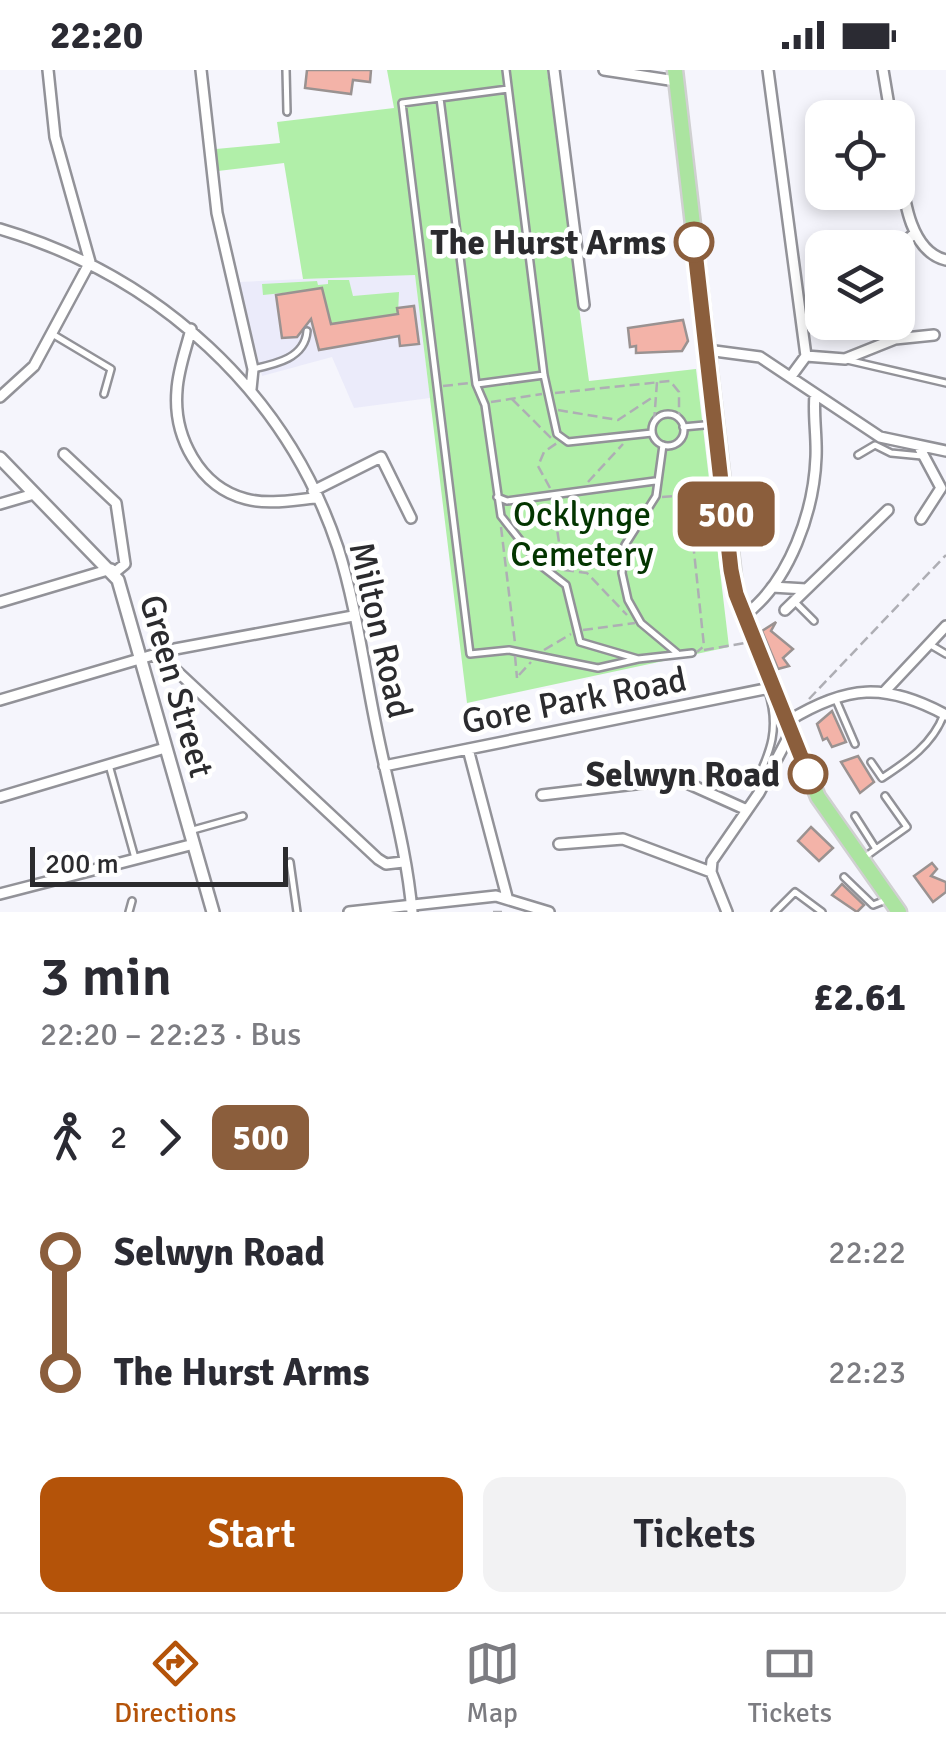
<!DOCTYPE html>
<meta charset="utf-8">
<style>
:root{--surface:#fff;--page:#f2f2f3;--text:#2b2b33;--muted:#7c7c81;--line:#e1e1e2;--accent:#b45309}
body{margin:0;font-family:Signika,sans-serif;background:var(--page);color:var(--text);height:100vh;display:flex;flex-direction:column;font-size:38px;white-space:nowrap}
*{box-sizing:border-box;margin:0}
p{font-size:32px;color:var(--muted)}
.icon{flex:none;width:55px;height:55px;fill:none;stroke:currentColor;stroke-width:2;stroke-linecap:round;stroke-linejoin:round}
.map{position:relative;height:842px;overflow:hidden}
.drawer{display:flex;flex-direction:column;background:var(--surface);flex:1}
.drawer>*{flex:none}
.badge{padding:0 20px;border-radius:15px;font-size:35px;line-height:65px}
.fabs{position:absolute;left:805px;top:30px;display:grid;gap:20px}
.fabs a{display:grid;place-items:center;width:110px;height:110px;border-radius:20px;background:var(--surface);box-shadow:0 5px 15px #0003;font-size:50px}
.scale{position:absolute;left:30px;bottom:25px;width:258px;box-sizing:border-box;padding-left:10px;border:5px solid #2b2b2e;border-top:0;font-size:28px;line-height:35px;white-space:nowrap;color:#2b2b2e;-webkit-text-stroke:8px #fff;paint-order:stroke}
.map>.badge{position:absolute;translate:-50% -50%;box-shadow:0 0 0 5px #fff}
.legs{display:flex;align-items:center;gap:15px;height:110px;padding:0 40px;font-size:32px}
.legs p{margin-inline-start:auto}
.headline{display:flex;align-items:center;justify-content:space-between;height:170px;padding:0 40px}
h1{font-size:55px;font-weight:600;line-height:75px}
.cta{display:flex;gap:20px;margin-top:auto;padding:20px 40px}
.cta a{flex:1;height:115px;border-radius:20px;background:var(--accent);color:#fff;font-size:40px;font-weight:600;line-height:115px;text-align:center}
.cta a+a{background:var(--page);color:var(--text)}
ul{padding:0 40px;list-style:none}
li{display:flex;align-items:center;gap:35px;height:120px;font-size:38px}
li i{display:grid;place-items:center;width:15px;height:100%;margin:0 12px;background:currentColor}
li i::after{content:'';width:25px;height:25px;margin:-12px;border:8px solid;border-radius:50%;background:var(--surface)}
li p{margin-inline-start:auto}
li:first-child i{background:linear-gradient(#0000 50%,currentColor 0)}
li:last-child i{background:linear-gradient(currentColor 50%,#0000 0)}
.status{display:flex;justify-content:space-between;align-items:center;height:70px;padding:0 50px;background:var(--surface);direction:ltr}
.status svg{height:28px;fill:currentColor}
.tabs{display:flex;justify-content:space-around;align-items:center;height:140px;border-top:2px solid var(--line);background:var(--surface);font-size:28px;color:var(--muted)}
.tabs a{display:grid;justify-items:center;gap:5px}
.tabs .current{color:var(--accent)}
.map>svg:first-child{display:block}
</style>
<div class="status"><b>22:20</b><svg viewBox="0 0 49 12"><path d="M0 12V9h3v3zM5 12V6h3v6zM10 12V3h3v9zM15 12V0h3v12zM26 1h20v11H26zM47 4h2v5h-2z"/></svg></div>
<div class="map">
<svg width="946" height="842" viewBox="0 0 946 842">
<rect width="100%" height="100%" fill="#f5f5fc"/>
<path fill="#ebebfa" d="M415 204 430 328 354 338 332 287 262 306 239 212Z"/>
<path fill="#b1efa9" d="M387 0H547L589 311 696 299 729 577 467 633 415 205 303 209 284 93 218 101 216 79 280 73 277 52 394 38Z
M328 210H349L353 226 399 222 398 244 330 254 322 219 263 225 262 214 317 211 318 215 328 214Z"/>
<path fill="#f3b3a8" stroke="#9a9291" stroke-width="2.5" d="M307 0H371L370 12 353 10 351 24 305 18Z
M322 218 331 254 398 244 397 238 414 236 419 274 400 276 399 266 319 280 311 249 297 267 282 268 276 225Z
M683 250 688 271 682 281 636 283V276L630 277 628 258Z
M776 552 771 561 793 579 783 588 789 596 778 599 762 561Z
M832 641 846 672 832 677 827 668 823 670 817 654Z
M858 686 874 712 860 723 841 692Z
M811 757 833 778 819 791 798 771Z
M932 793 937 799 931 806 946 812V822L933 832 914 806Z
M842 814 864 835 857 842 832 825Z"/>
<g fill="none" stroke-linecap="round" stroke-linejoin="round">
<defs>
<path id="service" d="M286 0 287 42
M506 0 544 305 557 364 568 372 652 363
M508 19 402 33 470 584 509 580 598 598 638 589
M440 28 476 314 485 335 501 446 539 494 566 515 580 572 638 589 692 583
M54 265 111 299 104 324
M847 290 946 313
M253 299C276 294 305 288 307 261
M477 314 544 305
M652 360a16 16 0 1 1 32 0a16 16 0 1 1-32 0Z
M683 357 715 354
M663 375 656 426 625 475 622 503 628 530 641 553 677 583
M858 385 875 375 891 383 922 386
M497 427 507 431 655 411
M794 531 814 551
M929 574 946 584
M836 630 855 674
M871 692 882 708C908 691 933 674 944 644
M109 695 135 788
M755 714C771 681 780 658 768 621
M855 746 876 779 865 787
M193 760 243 746
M876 779 907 757 885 726
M290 792 297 842
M844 807 873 835 886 830
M129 842 132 831
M775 842 795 822 822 842"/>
<path id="minor" d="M201 0 217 143 253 299 251 319
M554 0 584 235
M604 0 676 11
M768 0 806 286 792 305
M883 0 891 48
M898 87C903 119 907 181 946 190
M0 159C157 205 286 321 338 478 356 535 364 598 376 656 388 717 407 780 412 842
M898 178 915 163
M191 259C186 279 178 300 177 320 173 366 199 417 246 429 268 435 293 430 315 428
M707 280 760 287 880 367 946 381
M806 286 845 289 895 269 934 265
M0 327 34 296 90 192 55 67 48 0
M918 375 941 418 921 449
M64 384 116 433 125 494 114 503
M313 421 381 387 411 448
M0 434 34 424
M772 517 806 519
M0 532 111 499
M785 540 888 440
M745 545C790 511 814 441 816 387 817 366 813 345 815 325
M164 589 175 579 353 546
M885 621 946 556
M0 630 153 585 164 589 378 789 386 794 403 792
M788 651C847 615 885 612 946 645
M468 679 507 827
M384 696 775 617
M542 725 678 709 747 740
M0 727 165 678
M559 774 623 769 711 802
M0 824 194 774
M349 842 496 826 549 842
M727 842 711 802 712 791 759 723 791 662"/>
<path id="tertiary" d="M0 388 118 510 213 842"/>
<path id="primary" d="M675 0 736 524 818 727 899 842"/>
</defs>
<use href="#service" stroke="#929298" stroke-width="10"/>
<use href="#minor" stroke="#929298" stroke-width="14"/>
<use href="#tertiary" stroke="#929298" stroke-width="16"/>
<use href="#primary" stroke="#d0d0d1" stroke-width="19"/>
<path stroke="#aeaeb4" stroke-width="2.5" stroke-dasharray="10 5" stroke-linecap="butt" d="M443 316 470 313
M555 323 670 311 679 322V350
M512 329 552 369
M491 332 542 324
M558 340 618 350 653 327
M654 352 657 312
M588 412 623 374
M550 418 538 396 544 382 557 373
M662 427 688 425 704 576 697 582
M737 429 764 423
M553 432 563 499
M501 457 515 573
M564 500 587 503 627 545
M583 560 635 553
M544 580 571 564
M704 580 745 573
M515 586 517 608
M519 605 531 592
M809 629 946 485
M493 842H502"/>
<use href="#service" stroke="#fff" stroke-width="5"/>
<use href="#minor" stroke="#fff" stroke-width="9"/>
<use href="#tertiary" stroke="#fff" stroke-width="11"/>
<use href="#primary" stroke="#abe4a0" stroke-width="14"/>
</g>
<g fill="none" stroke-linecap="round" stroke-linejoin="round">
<defs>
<path id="line-1" d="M694 172 731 500 736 524 808 704"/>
</defs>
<use href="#line-1" stroke="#fff" stroke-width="22"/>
<use href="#line-1" stroke="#8b5e3c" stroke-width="15"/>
</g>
<g fill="#fff" stroke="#8b5e3c" stroke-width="5">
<circle cx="694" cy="172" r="18"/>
<circle cx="808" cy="704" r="18"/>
</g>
<g text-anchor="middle" stroke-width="9" stroke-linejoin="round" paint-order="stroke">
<g font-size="35" font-weight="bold" fill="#2b2b2e" stroke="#fff" text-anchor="end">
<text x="666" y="184">The Hurst Arms</text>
<text x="780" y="716">Selwyn Road</text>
</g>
<g font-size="35" fill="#033500" stroke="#fff">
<text x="582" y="456">Ocklynge<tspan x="582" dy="40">Cemetery</tspan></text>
</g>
<g font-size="35" fill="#2b2b2e" stroke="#fff">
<text transform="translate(381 560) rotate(77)" y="12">Milton Road</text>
<text transform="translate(177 616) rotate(74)" y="12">Green Street</text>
<text transform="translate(574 630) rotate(-11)" y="12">Gore Park Road</text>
</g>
</g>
</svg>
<div class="fabs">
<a><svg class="icon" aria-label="locate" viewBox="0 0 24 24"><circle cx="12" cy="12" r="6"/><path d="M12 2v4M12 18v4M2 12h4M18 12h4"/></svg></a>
<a><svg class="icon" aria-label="layers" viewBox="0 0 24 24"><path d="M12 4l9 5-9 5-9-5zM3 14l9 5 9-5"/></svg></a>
</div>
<div class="scale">200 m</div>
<b class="badge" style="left:726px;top:444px;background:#8b5e3c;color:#fff">500</b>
</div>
<section class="drawer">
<div class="headline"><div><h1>3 min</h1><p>22:20 – 22:23 · Bus</p></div><b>£2.61</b></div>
<div class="legs"><svg class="icon" aria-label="walk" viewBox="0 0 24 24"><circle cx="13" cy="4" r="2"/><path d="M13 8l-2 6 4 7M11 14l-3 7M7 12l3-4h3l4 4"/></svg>2<svg class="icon" aria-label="forward" viewBox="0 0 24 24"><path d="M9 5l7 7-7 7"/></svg><b class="badge" style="background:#8b5e3c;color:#fff">500</b></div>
<ul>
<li><i style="color:#8b5e3c"></i><b>Selwyn Road</b><p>22:22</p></li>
<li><i style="color:#8b5e3c"></i><b>The Hurst Arms</b><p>22:23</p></li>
</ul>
<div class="cta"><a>Start</a><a>Tickets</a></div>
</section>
<nav class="tabs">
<a class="current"><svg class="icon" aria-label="directions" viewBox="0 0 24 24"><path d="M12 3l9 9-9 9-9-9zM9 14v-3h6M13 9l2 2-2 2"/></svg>Directions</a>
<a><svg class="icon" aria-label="map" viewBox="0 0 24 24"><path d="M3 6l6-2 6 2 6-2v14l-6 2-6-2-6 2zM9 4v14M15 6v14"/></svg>Map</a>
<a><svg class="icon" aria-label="tickets" viewBox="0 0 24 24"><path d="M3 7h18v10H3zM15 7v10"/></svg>Tickets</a>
</nav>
